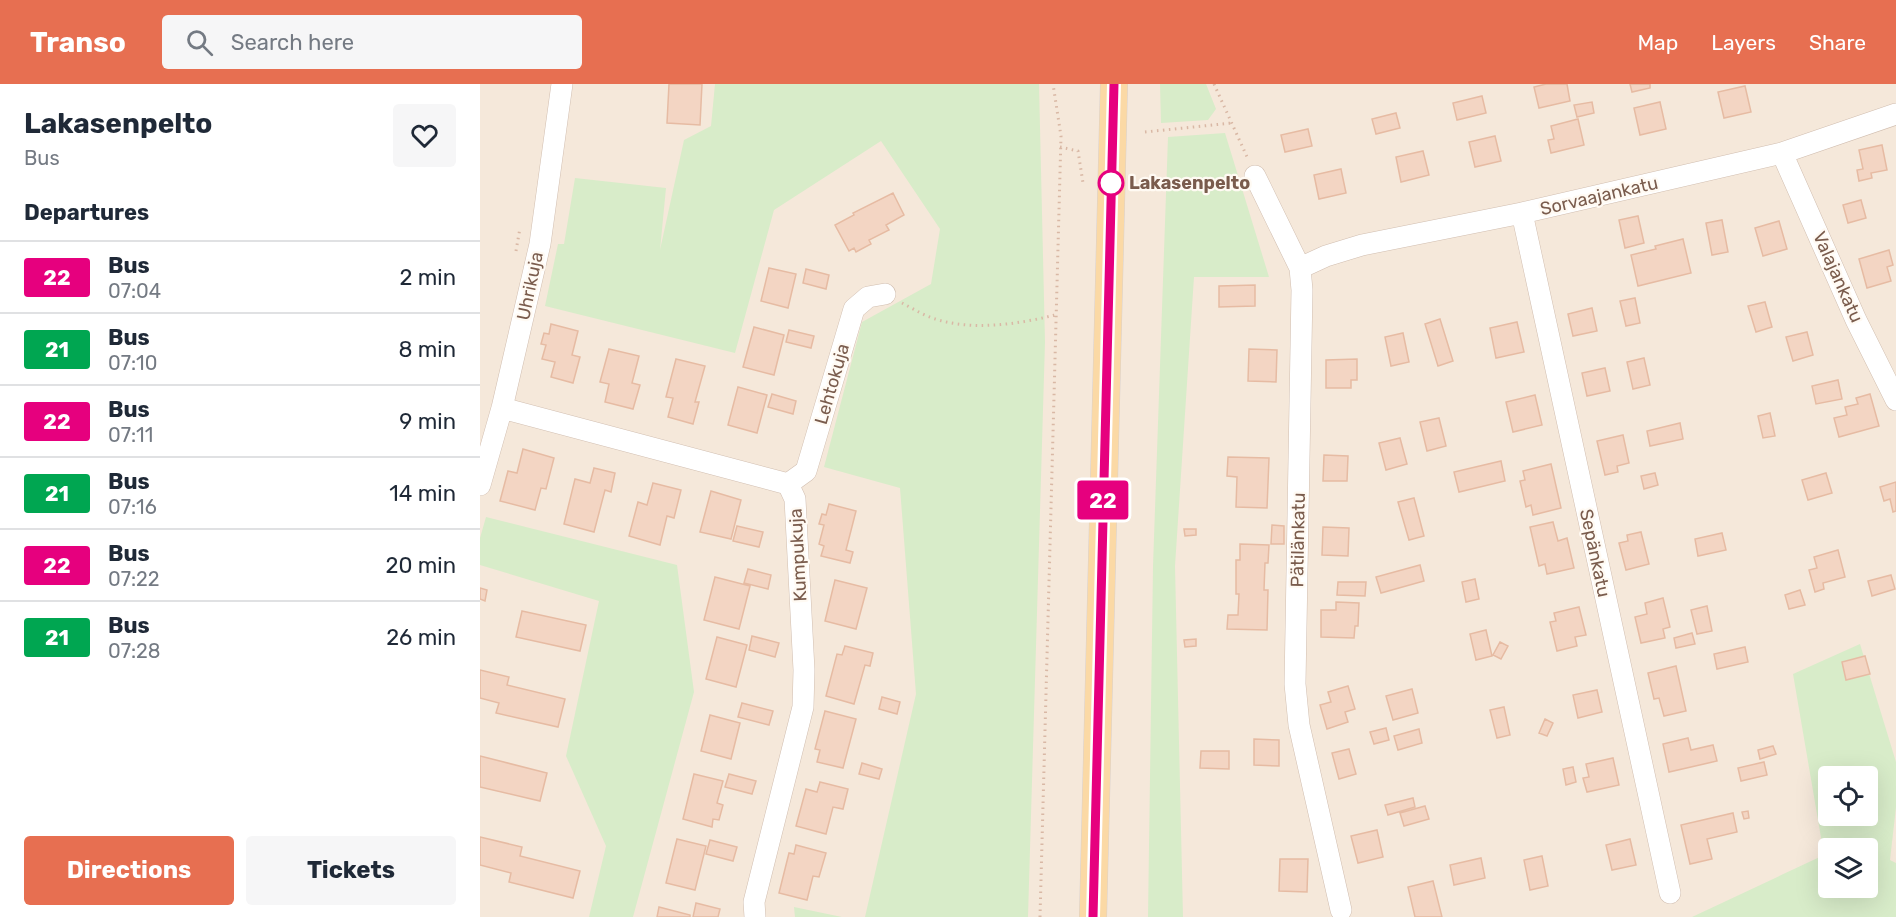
<!DOCTYPE html>
<meta charset="utf-8">
<style>
:root{--surface:#fff;--page:#f6f6f7;--text:#1f2937;--muted:#747a83;--line:#e0e1e3;--accent:#e76f51}
body{margin:0;font-family:Rubik,sans-serif;background:var(--page);color:var(--text);height:100vh;display:flex;flex-direction:column;font-size:22px;white-space:nowrap}
*{box-sizing:border-box;margin:0}
p{font-size:20px;color:var(--muted)}
.icon{flex:none;width:33px;height:33px;fill:none;stroke:currentColor;stroke-width:2;stroke-linecap:round;stroke-linejoin:round}
.map{position:relative;flex:1;overflow:hidden}
.panel{display:flex;flex-direction:column;background:var(--surface);width:480px}
.panel>*{flex:none}
.badge{padding:0 12px;border-radius:4px;font-size:21px;line-height:39px}
.controls{position:absolute;left:1338px;top:682px;display:grid;gap:12px}
.controls a{display:grid;place-items:center;width:60px;height:60px;border-radius:6px;background:var(--surface);box-shadow:0 6px 24px #0002;font-size:30px}
.map>.badge{position:absolute;translate:-50% -50%;box-shadow:0 0 0 3px #fff}
h2{padding:0 24px;font-size:22px;line-height:54px}
.round{display:grid;place-items:center;flex:none;width:63px;height:63px;border-radius:6px;background:var(--page)}
.summary{display:flex;align-items:center;justify-content:space-between;height:102px;padding:0 24px}
h1{font-size:28px;font-weight:700;line-height:45px}
.cta{display:flex;gap:12px;margin-top:auto;padding:12px 24px}
.cta a{flex:1;height:69px;border-radius:6px;background:var(--accent);color:#fff;font-size:24px;font-weight:700;line-height:69px;text-align:center}
.cta a+a{background:var(--page);color:var(--text)}
ul{padding:0;list-style:none}
li{display:flex;align-items:center;gap:18px;height:72px;padding:0 24px;border-top:2px solid var(--line)}
li div{flex:1}
li b{display:block;font-size:22px}
li em{font-style:normal}
li .badge{min-width:66px;font-weight:700;text-align:center}
header{display:flex;align-items:center;gap:36px;box-sizing:border-box;height:84px;padding:0 30px;background:var(--accent);color:#fff}
header strong{font-size:28px}
nav{display:flex;gap:33px;margin-inline-start:auto;font-size:21px}
.search{width:420px;height:54px;background:var(--page);display:flex;align-items:center;gap:15px;box-sizing:border-box;padding:0 21px;border-radius:6px;color:var(--muted);font-size:22px}
main{display:flex;flex:1;min-height:0}
.map>svg:first-child{display:block}
</style>
<header>
<strong>Transo</strong>
<div class="search"><svg class="icon" aria-label="search" viewBox="0 0 24 24"><circle cx="10" cy="10" r="6"/><path d="M15 15l6 6"/></svg>Search here</div>
<nav><a>Map</a><a>Layers</a><a>Share</a></nav>
</header>
<main>
<section class="panel">
<div class="summary"><div><h1>Lakasenpelto</h1><p>Bus</p></div><a class="round"><svg class="icon" aria-label="heart" viewBox="0 0 24 24"><path d="M12 20l-8-8c-3-5 5-10 8-4 3-6 11-1 8 4z"/></svg></a></div>
<h2>Departures</h2>
<ul>
<li><span class="badge" style="background:#e6007e;color:#fff">22</span><div><b>Bus</b><p>07:04</p></div><em>2 min</em></li>
<li><span class="badge" style="background:#00a651;color:#fff">21</span><div><b>Bus</b><p>07:10</p></div><em>8 min</em></li>
<li><span class="badge" style="background:#e6007e;color:#fff">22</span><div><b>Bus</b><p>07:11</p></div><em>9 min</em></li>
<li><span class="badge" style="background:#00a651;color:#fff">21</span><div><b>Bus</b><p>07:16</p></div><em>14 min</em></li>
<li><span class="badge" style="background:#e6007e;color:#fff">22</span><div><b>Bus</b><p>07:22</p></div><em>20 min</em></li>
<li><span class="badge" style="background:#00a651;color:#fff">21</span><div><b>Bus</b><p>07:28</p></div><em>26 min</em></li>
</ul>
<div class="cta"><a>Directions</a><a>Tickets</a></div>
</section>
<div class="map">
<svg width="1416" height="833" viewBox="0 0 1416 833">
<rect width="100%" height="100%" fill="#fdf6ec"/>
<path fill="#f5e8da" fill-rule="evenodd" d="M0 0H1416V833H0ZM1348 693H1388V732H1348ZM1348 765H1388V804H1348Z"/>
<path fill="#d8ecc9" fill-rule="evenodd" d="M235 0H559L565 258 548 833H385L436 610 420 404 344 383 382 238 451 200 460 145 401 57 294 126 255 269 65 222 78 160H84L95 94 186 104 180 166 204 56 231 42Z
M680 0H726L736 25 728 36 681 39Z
M745 49 789 193H714L695 482 703 833H668L673 482 688 53Z
M6 433 197 481 214 608 153 833H109L126 762 86 672 119 517 0 481V454Z
M1380 560 1416 678V723L1410 776 1416 779V833H1212L1344 771 1313 590ZM1348 693H1388V732H1348ZM1348 765H1388V804H1348Z
M314 823 362 833H315Z"/>
<path fill="#f3d5c3" stroke="#e6bba3" stroke-width="1.5" d="M189 0H222L220 41 187 39Z
M1066 0H1087L1090 17 1059 24 1054 3Z
M1150 0H1170V4L1152 8Z
M1265 2 1271 28 1244 34 1238 8Z
M1002 12 1006 29 977 36 973 19Z
M1112 18 1114 29 1097 33 1094 21Z
M1180 18 1186 45 1160 51 1154 24Z
M916 29 920 44 896 50 892 35Z
M1098 35 1104 61 1071 69 1068 56 1074 55 1071 42Z
M828 45 832 62 805 68 801 51Z
M1015 52 1021 77 995 83 989 58Z
M1402 61 1407 86 1391 89 1392 94 1379 97 1377 86 1383 85 1379 66Z
M943 67 949 91 921 98 916 73Z
M861 85 866 109 839 115 834 91Z
M413 109 424 131 406 141 409 146 389 156 391 160 376 168 374 164 369 167 355 141 374 131 373 129Z
M1381 116 1386 134 1368 139 1363 121Z
M1158 132 1164 159 1145 164 1139 136Z
M1242 136 1248 168 1232 171 1226 139Z
M1299 137 1307 165 1283 172 1275 144Z
M1203 155 1211 189 1158 202 1151 171 1176 165 1175 162Z
M1409 166 1413 181 1407 183 1411 197 1387 204 1379 175Z
M289 184 316 190 308 224 281 217Z
M326 185 349 191 346 205 323 199Z
M775 201V222L739 223V202Z
M1155 214 1160 239 1146 242 1140 217Z
M1285 218 1292 243 1276 248 1268 222Z
M1112 224 1117 247 1093 252 1088 230Z
M960 235 973 277 958 282 945 240Z
M1037 238 1044 268 1016 274 1010 244Z
M71 240 98 247 92 271 100 273 93 299 71 293 75 278 62 275 66 261 61 260 64 249 69 250Z
M274 243 304 251 294 291 263 283Z
M309 246 334 252 331 264 306 258Z
M1327 248 1333 271 1313 277 1306 253Z
M923 249 929 278 911 282 905 253Z
M129 265 159 272 152 299 160 301 153 325 125 318 129 300 120 298Z
M769 265 797 266 796 298 768 297Z
M1164 274 1170 301 1153 305 1147 278Z
M196 275 225 282 215 318H219L213 340 188 333 193 314 186 313Z
M877 275V296H871V304H846V276Z
M1125 284 1130 307 1107 312 1102 289Z
M1358 296 1362 315 1336 320 1332 302Z
M258 303 287 311 277 349 248 341Z
M292 310 316 317 313 330 288 323Z
M1390 310 1399 342 1359 353 1354 334 1367 331 1365 323 1378 320 1376 314Z
M1055 311 1062 341 1033 348 1026 318Z
M1290 329 1295 352 1283 354 1278 332Z
M959 334 966 362 947 367 940 338Z
M1200 339 1203 355 1170 362 1167 347Z
M1143 351 1149 379 1137 382 1138 388 1125 391 1117 357Z
M920 354 927 380 906 386 899 359Z
M43 365 74 374 66 405 61 404 55 426 20 417 28 387 37 389Z
M844 371 868 372 867 397H843Z
M748 373 789 374 787 424 756 423 757 393 747 392Z
M1021 377 1025 397 979 408 974 388Z
M1071 380 1081 424 1053 431 1051 421 1046 423 1040 397 1045 396 1043 387Z
M114 384 135 389 131 408 125 406 114 448 84 440 95 395 110 399Z
M1175 389 1178 401 1164 405 1161 392Z
M1346 389 1352 409 1328 416 1322 396Z
M1416 398V427L1413 428 1410 415 1404 417 1400 403Z
M173 399 201 406 194 434 187 432 180 461 149 452 158 418 167 421Z
M231 407 261 416 251 455 220 448Z
M934 414 944 452 929 456 918 418Z
M349 420 376 427 366 466 373 468 370 479 341 472 344 462 339 460 344 441 339 440 342 430 346 431Z
M1073 438 1078 457 1087 454 1094 484 1067 490 1065 480 1059 482 1050 443Z
M792 441 804 442V460H791Z
M257 442 283 448 279 463 253 457Z
M843 443 869 444 868 472 842 471Z
M704 445H716V451L705 452Z
M1161 448 1169 480 1146 486 1139 459 1148 457 1147 451Z
M1242 449 1246 466 1218 472 1215 455Z
M760 460 789 461 788 479H785L784 506H788L787 546 747 545 748 531H758L759 510H756V476H760Z
M1358 466 1365 493 1343 499 1344 505 1335 508 1329 486 1337 484 1334 473Z
M940 481 944 497 901 509 896 493Z
M268 485 291 491 288 505 264 499Z
M1411 491 1415 505 1392 512 1388 497Z
M235 493 270 502 259 545 224 536Z
M995 495 999 515 986 518 982 498Z
M355 496 387 504 376 545 345 537Z
M858 498H886L885 512 857 511Z
M0 504 7 506 5 517 0 515Z
M1320 506 1325 521 1309 525 1305 511Z
M1183 514 1190 543 1183 545 1185 554 1161 559 1155 533 1167 530 1165 519Z
M856 518 879 519 878 542H875L874 554 841 553V526H856Z
M1227 522 1232 547 1217 550 1211 526Z
M1099 523 1106 551 1095 553 1097 562 1077 567 1070 538 1076 537 1074 529Z
M42 527 106 541 100 567 36 553Z
M1006 546 1012 572 996 576 990 550Z
M1212 549 1215 560 1196 564 1194 554Z
M272 552 299 559 295 573 269 566Z
M237 553 267 561 256 603 226 595Z
M716 555V562L705 563 704 556Z
M1020 558 1028 562 1021 575 1013 571Z
M365 562 393 569 390 582 385 581 374 620 346 612 357 570 362 571Z
M1265 563 1268 578 1237 585 1234 570Z
M1385 572 1390 590 1366 596 1362 578Z
M1196 582 1206 627 1184 632 1179 614 1174 615 1168 589Z
M0 586 29 593 27 601 85 615 78 643 16 629 19 619 0 614Z
M868 602 875 625 865 628 868 638 847 645 840 621 851 618 848 608Z
M932 605 938 629 913 636 906 612Z
M1117 606 1122 628 1098 634 1093 611Z
M402 613 420 618 417 630 399 625Z
M262 619 293 627 289 641 258 633Z
M1024 623 1030 651 1017 654 1010 626Z
M345 627 376 635 363 684 337 678 340 666 335 665Z
M230 631 260 639 251 675 221 667Z
M1065 635 1073 639 1067 652 1059 649Z
M906 644 909 656 894 660 890 648Z
M939 645 942 659 918 666 914 652Z
M1208 654 1211 666 1233 661 1237 677 1189 688 1183 660Z
M774 655 799 656V682L774 681Z
M1293 662 1296 670 1280 675 1278 666Z
M869 665 876 690 859 695 852 669Z
M721 667H749V685L720 684Z
M0 672 67 689 60 717 0 703Z
M1133 674 1139 701 1107 708 1103 694 1109 693 1106 680Z
M1284 678 1287 691 1261 697 1258 684Z
M382 679 402 685 399 695 379 690Z
M1093 683 1096 698 1086 701 1083 685Z
M214 690 243 697 237 719 243 721 239 736 233 735 232 743 203 735Z
M249 690 276 697 272 710 245 703Z
M340 698 368 705 363 725 353 723 346 750 316 742 326 705 337 708Z
M933 714 935 723 908 731 905 721Z
M945 722 949 735 924 742 920 729Z
M1268 727 1269 734 1264 735 1262 728Z
M1253 729 1257 748 1227 755 1232 775 1210 780 1201 741Z
M897 746 903 773 878 779 871 752Z
M0 753 42 763 40 772 100 787 93 814 29 798 31 789 0 781Z
M197 755 226 762 215 806 186 799Z
M1150 755 1156 781 1132 786 1126 761Z
M230 756 257 763 253 777 226 770Z
M316 761 346 769 339 793 333 792 327 816 299 809 309 769 314 770Z
M1062 772 1068 802 1050 806 1044 776Z
M1001 774 1005 794 974 801 970 781Z
M800 775H828L827 808 799 807Z
M953 797 962 833H935L928 803Z
M216 819 240 825 238 833H213Z
M179 823 210 831V833H177Z"/>
<g fill="none" stroke-linecap="round" stroke-linejoin="round">
<defs>
<path id="minor" d="M1302 69 1376 236 1416 316
M775 92 820 184 822 206 815 600 819 641 861 826
M1042 129 1190 809
M820 184 846 172 882 161 1042 129 1302 69 1416 30
M22 324 308 400 315 415 324 586 323 623 274 818 275 833
M308 400 326 387 374 225 388 213 405 210
M0 401 22 324 60 160 82 0"/>
<path id="major" d="M613 833 634 0"/>
</defs>
<use href="#minor" stroke="#d1beb0" stroke-width="22"/>
<use href="#major" stroke="#dad1cd" stroke-width="28"/>
<path stroke="#d9b8a5" stroke-width="3" stroke-dasharray="1.5 4.5" stroke-linecap="butt" d="M734 0 768 75
M665 48 752 39
M580 63 598 67 603 99
M36 167 40 144
M422 219C430 223 438 228 447 232 486 248 535 241 575 231
M560 833 581 52 573 0"/>
<use href="#minor" stroke="#fff" stroke-width="21"/>
<use href="#major" stroke="#fbd9a5" stroke-width="27"/>
</g>
<g fill="none" stroke-linecap="round" stroke-linejoin="round">
<defs>
<path id="line" d="M613 833 634 0"/>
</defs>
<use href="#line" stroke="#fff" stroke-width="14"/>
<use href="#line" stroke="#e6007e" stroke-width="9"/>
</g>
<circle fill="#fff" stroke="#e6007e" stroke-width="3" cx="631" cy="99" r="12"/>
<g text-anchor="middle" stroke-width="4.5" stroke-linejoin="round" paint-order="stroke">
<g font-size="18" font-weight="bold" fill="#7a5c4d" stroke="#fffaf3" text-anchor="start">
<text x="649" y="105">Lakasenpelto</text>
</g>
<g font-size="18" fill="#7a5c4d" stroke="#fffaf3">
<text transform="translate(1119 112) rotate(-13)" y="6">Sorvaajankatu</text>
<text transform="translate(1358 193) rotate(66)" y="6">Valajankatu</text>
<text transform="translate(50 202) rotate(-78)" y="6">Uhrikuja</text>
<text transform="translate(352 300) rotate(-74)" y="6">Lehtokuja</text>
<text transform="translate(818 456) rotate(-89)" y="6">Pätilänkatu</text>
<text transform="translate(1115 469) rotate(78)" y="6">Sepänkatu</text>
<text transform="translate(318 471) rotate(-93)" y="6">Kumpukuja</text>
</g>
</g>
</svg>
<div class="controls">
<a><svg class="icon" aria-label="locate" viewBox="0 0 24 24"><circle cx="12" cy="12" r="6"/><path d="M12 2v4M12 18v4M2 12h4M18 12h4"/></svg></a>
<a><svg class="icon" aria-label="layers" viewBox="0 0 24 24"><path d="M12 4l9 5-9 5-9-5zM3 14l9 5 9-5"/></svg></a>
</div>
<b class="badge" style="left:623px;top:416px;background:#e6007e;color:#fff">22</b>
</div>
</main>
